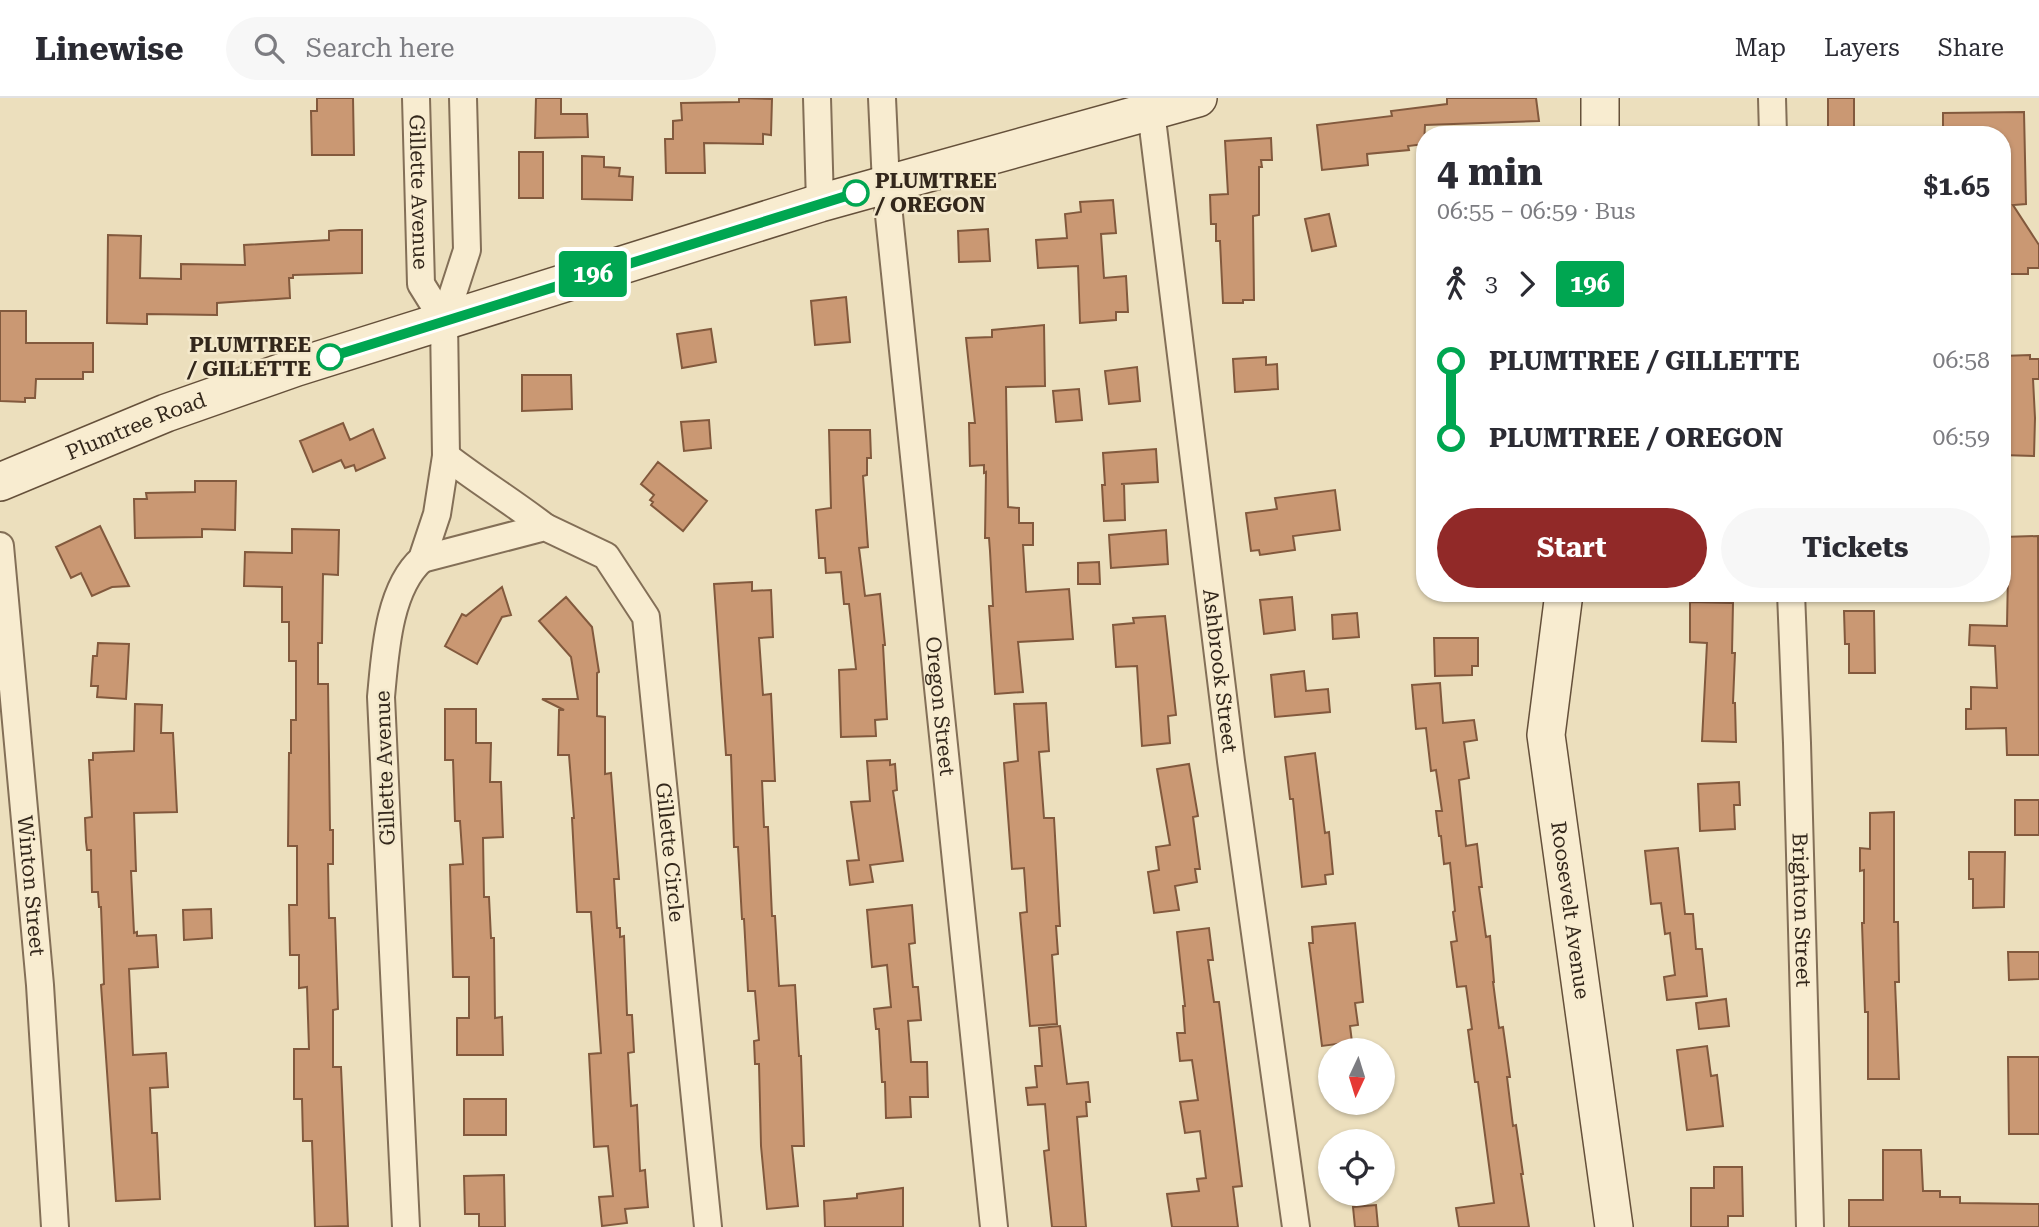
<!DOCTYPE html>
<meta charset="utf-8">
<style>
:root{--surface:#fff;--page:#f7f7f7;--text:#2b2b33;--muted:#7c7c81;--line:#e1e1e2;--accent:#912928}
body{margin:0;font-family:"Roboto Serif",serif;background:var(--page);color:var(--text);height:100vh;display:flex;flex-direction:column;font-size:26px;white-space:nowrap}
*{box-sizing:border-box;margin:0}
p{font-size:23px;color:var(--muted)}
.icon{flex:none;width:38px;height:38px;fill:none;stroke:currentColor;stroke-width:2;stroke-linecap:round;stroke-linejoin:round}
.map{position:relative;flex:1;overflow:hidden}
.panel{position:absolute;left:1416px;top:28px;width:595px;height:476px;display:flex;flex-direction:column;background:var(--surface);border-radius:28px;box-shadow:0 2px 5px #0004}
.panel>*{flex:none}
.badge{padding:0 14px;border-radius:5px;font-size:24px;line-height:46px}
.needle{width:46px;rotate:184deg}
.fabs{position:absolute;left:1318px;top:940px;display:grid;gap:14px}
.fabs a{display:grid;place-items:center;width:77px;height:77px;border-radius:50%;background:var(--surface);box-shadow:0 2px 5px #0004;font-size:35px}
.map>.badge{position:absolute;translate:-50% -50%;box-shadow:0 0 0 4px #fff}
.legs{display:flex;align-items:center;gap:10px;height:77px;padding:0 21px;font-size:23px}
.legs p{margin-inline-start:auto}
.headline{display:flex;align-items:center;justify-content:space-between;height:119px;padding:0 21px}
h1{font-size:38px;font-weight:700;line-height:52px}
.cta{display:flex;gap:14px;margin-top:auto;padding:14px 21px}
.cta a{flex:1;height:80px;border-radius:42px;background:var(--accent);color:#fff;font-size:28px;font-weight:700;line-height:80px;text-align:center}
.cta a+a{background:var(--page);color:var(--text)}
ul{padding:0 21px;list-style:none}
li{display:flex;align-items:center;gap:24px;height:77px;font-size:26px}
li i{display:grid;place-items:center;width:10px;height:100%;margin:0 9px;background:currentColor}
li i::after{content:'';width:18px;height:18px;margin:-9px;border:5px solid;border-radius:50%;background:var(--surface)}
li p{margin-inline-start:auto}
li:first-child i{background:linear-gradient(#0000 50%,currentColor 0)}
li:last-child i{background:linear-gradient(currentColor 50%,#0000 0)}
header{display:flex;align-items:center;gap:42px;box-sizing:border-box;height:98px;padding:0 35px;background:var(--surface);border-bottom:2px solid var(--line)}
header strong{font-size:33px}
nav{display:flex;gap:38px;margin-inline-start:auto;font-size:24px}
.search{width:490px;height:63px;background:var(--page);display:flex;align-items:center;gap:18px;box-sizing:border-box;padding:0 24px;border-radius:38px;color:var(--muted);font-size:26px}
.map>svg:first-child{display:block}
</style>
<header>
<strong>Linewise</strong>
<div class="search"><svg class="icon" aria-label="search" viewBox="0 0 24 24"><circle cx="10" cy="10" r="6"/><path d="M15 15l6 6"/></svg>Search here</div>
<nav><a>Map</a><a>Layers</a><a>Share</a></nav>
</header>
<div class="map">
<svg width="2039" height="1129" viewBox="0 0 2039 1129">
<rect width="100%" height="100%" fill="#ecdfbd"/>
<path fill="#ca9873" stroke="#82593d" stroke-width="2" d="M317 0H353L354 57H312L311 13H317Z
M536 0H561V16H587L588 39 535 40Z
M739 0 772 1 771 37 763 36V46L704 45 705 75H666L665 41H673V23L682 22 681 5 739 4Z
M1447 0H1536L1539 23 1425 27 1424 46 1408 48 1409 52 1367 56 1368 67 1322 72 1317 27 1392 18 1391 13 1447 6Z
M1828 0H1854V37H1828Z
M2024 14 2026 106 2013 107 2039 147V170H2028V176H2002V37H1943V15Z
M1271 40 1272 62H1261L1262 69H1259V117L1253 118 1254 202H1243V205H1223L1220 143H1216V126H1211L1210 97 1228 96 1225 43Z
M519 54H543V100H519Z
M582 58 604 59V69L620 70 619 78 633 79 632 102 582 101Z
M1113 102 1116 135 1101 136 1104 180 1126 178 1128 214H1116V222L1080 225 1078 168 1038 170 1036 142 1067 140 1065 116 1081 114 1080 104Z
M1329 116 1336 148 1312 153 1305 121Z
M988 131 990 163 959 164 958 133Z
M340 132H362V175L293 177V180H289L290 200 217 205V217L147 216V226L107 225 108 137 141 138 140 180 181 181V166L245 167 244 147 329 142V133Z
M846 199 850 244 815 247 811 203Z
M0 213H26V245H93V274H83V281H36L35 300H25V304L0 303Z
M1044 227 1045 288 1006 289 1008 409 1019 410V425H1033V447H1023L1026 494 1069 491 1073 541 1018 544 1023 594 995 596 989 508H993L990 453 989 440H985L986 374 984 375V367L970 368 969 325H975L966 240 992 239V232Z
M711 231 716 264 682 270 677 236Z
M2030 257V261H2039V281H2033L2035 320 2034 358 2002 357V258Z
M1266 259V267L1277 266 1278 291 1235 294 1233 261Z
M1137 269 1140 303 1109 306 1105 273Z
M522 277H571L572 311 522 313Z
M1079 291 1082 322 1056 324 1053 293Z
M709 322 711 350 684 353 681 324Z
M343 325 350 342 373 331 385 360 356 373 354 367 345 370 341 362 313 374 300 343Z
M829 332H870L871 360H867V377L863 378 868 449 859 450 865 498 880 496 885 547H883L887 621 875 622 876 638 841 639 839 572 856 571 849 506H844L841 474 826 475 825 460H819L816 412 831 410Z
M1156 351 1158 384 1121 386H1124L1125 422 1104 423 1102 387H1105L1103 355Z
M658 364 707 403 683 433 651 407 653 404 650 402 654 397 641 386Z
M195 383H236L235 432 202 431V439L135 440 134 401H147L146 395 195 394Z
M1335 392 1340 432 1293 438 1295 452 1260 457 1259 452 1251 453 1246 415 1277 411 1275 400Z
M100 428 129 488 112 489 92 498 81 475 71 480 56 449Z
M292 431 339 432 338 477 323 476 322 545H318V586H328L330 732H333V766H328L329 820H335L338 911 333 912V969H341L348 1128 315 1129 312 1043H303L302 1001H294V951H309L307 889 299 890V857H290L289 807H297V748H288L289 655H291V622H296V563H289V524H282V489L244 488 245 454 292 455Z
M1166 432 1168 466 1111 470 1109 437Z
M2038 438 2039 657H2007L2006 630 1966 631V611H1971V589L1997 590 1995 548 1969 547 1970 527 2007 528 2008 474H2003V439Z
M1099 464 1100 486H1078V465Z
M752 484V493L771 492 773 539 759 540 763 597 771 596 775 683H762L764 729H768L772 818H775L779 888 795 887 799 958H801L804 1048H792L798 1108 767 1111 761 1048 759 966H755L754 943 759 942 755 893H748L744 821H742L738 749H734L731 657H726L714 486Z
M502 489 511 517 502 519 477 566 445 548 462 516 466 518Z
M566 499 592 529 599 574 597 575V618L605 619V676L611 675 617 754 619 781H614L617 830H620V839L624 838 627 917H632L634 954 628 955 631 1008 637 1007 640 1073 645 1072 647 1098 648 1109 625 1111 627 1125 602 1128 599 1099 613 1098 608 1048 594 1049 589 956 601 955 591 814H577L572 720H574L569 657H558L559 612H564L542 601H578L571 559 539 523Z
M1292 499 1295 532 1264 536 1260 502Z
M1690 504 1733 505 1732 555H1735L1733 605H1735L1736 644 1702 643 1707 545 1690 544Z
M1844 513H1874L1875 575H1849V546H1845Z
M1357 515 1359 539 1333 541 1332 517Z
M1165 518 1176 617 1168 618 1170 645 1142 648 1137 568 1116 569 1113 527 1134 525 1133 520Z
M1434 540H1478V568H1472V577L1435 578Z
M98 545 129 546 126 601 97 599 98 588H91L93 558H97Z
M1304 573 1306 593 1328 591 1330 614 1275 619 1271 577Z
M1440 585 1443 625 1474 622 1477 642 1464 644 1469 680 1459 682 1466 748 1477 746 1482 789H1479L1486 839 1490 838 1494 884H1493L1499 930 1503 929 1510 979H1507L1513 1028 1516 1027 1523 1076H1521L1529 1129H1459L1456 1110 1494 1105 1478 984H1475L1468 932 1472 931 1466 888 1457 889 1451 844 1457 843 1453 814 1455 813 1450 765 1444 766 1441 738H1439L1436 713H1442L1436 672 1431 673 1426 630 1416 631 1412 587Z
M1046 605 1049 653 1039 654 1044 720H1054L1060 828H1056L1058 856 1052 857 1057 926 1030 928 1020 815 1027 814 1024 770 1012 771 1004 665 1018 663 1014 606Z
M135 606 162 607 161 635H173L177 714 134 715 136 773H131L134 835 137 834V838L156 837 158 869 129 871 133 957 166 955 168 989 150 990 152 1035H157L160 1101 116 1103 101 887 104 886 101 809H99L98 794H92L91 752H87L86 744 85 720 92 719 89 662H93V655L134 653Z
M445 611H476V645H491L490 684H501L503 739 483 740 484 799H489L491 840H494L495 920 502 919 503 957H457V920H469V879H453L450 767 463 766 460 723H455L453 662H445Z
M1315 655 1325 735 1329 734 1333 776 1325 777 1326 786 1302 789 1293 701H1290L1285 659Z
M890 662V667L895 666 897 692 893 693 903 763 870 767 873 784 850 787 847 763 859 762 851 704 870 703 867 663Z
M1189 666 1198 718 1193 719 1200 771H1195L1197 784 1175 788 1179 812 1154 815 1148 774 1159 772 1156 749 1170 747 1157 671Z
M1739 684 1740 707H1734L1735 731 1700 733 1698 686Z
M2015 702H2039V737H2015Z
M1894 714V824H1898L1899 884H1895L1899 981H1868V914H1865L1862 825H1864V772L1860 773V750L1870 751V715Z
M1678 750 1685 816H1693L1696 851H1702L1707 898 1667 902 1664 879 1675 877 1670 835 1665 836 1661 805 1651 806 1645 753Z
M1969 754H2005L2004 809 1973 810V781H1969Z
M912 807 915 845 909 846 913 889H918L921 922 908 923 911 964H927L928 999H910L911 1019 886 1020 885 984H882L879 931H876L874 911 891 909 887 867 872 869 867 812Z
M211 811 212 840 184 842 183 812Z
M1355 825 1363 904 1355 905 1358 927 1350 928 1352 944 1322 948 1309 845H1313L1312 829Z
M1209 830 1213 862H1208L1214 904H1219L1242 1088 1233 1089 1238 1129H1172L1167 1096 1199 1093 1197 1081 1206 1080 1200 1033 1185 1035 1180 1004 1198 1002 1192 962 1180 963 1177 935H1185L1183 908H1185L1177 834Z
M2008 854H2039V881L2009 882Z
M1726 901 1729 928 1699 931 1696 905Z
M1060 928 1067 986 1088 984 1090 1004H1086L1087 1018 1077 1019 1086 1129H1052L1044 1053 1049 1052 1045 1006 1028 1007 1026 990 1037 989 1035 968H1042L1039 930Z
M1707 948 1711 978 1717 977 1723 1028 1687 1032 1677 952Z
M2008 959H2039V1036H2009Z
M464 1001H506V1037H464Z
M1883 1052H1921L1923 1093H1940V1099H1960V1105L2039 1106V1129H1849V1102H1883Z
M1714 1069H1742L1743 1118H1728V1129H1691V1090H1714Z
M504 1077 505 1129H479V1116H465L464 1078Z
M903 1090V1129H825L824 1103 857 1100V1096Z
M1376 1107 1378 1129H1355L1353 1109Z"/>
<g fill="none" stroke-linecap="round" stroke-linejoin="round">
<defs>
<g id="street">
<path id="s1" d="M416 0 421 186 444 223"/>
<path d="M817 0 820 105"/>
<path id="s2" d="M882 0 886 87 890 127 994 1129"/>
<path d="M1772 0 1773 37"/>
<path id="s3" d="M1151 13 1231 663 1296 1129"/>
<path d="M446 358C478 383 513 404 545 429"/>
<path id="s4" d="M0 448 40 887 55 1129"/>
<path id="s5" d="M422 461 545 429 606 458 646 519 708 1129"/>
<path id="s6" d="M1791 495 1797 645 1810 1129"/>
<path d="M406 1129 381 599C385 557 388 491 422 461L437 416 446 358 444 223 467 152 463 0"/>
</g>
<g id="secondary">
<path d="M1600 0V37"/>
<path id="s7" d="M0 384 166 315 297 269 820 105 1198 0"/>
<path id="s8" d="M1564 495 1546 637 1614 1129"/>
</g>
</defs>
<use href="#street" stroke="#836f57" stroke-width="30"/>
<use href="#secondary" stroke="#65503a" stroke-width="40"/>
<use href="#street" stroke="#f8ecd0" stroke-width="26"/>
<use href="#secondary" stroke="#f8ecd0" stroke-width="37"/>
</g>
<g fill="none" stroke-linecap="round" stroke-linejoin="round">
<defs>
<path id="line-1" d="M330 259 856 95"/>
</defs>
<use href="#line-1" stroke="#fff" stroke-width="16"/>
<use href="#line-1" stroke="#00a651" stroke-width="10"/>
</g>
<g fill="#fff" stroke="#00a651" stroke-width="3.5">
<circle cx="856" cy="95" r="12"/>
<circle cx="330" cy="259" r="12"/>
</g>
<g text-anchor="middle" stroke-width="5" stroke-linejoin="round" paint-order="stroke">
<g font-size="21" font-weight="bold" fill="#33271b" stroke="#f4e9cc" text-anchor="start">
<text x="875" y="90">PLUMTREE<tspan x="875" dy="24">/ OREGON</tspan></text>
<text x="311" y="254" text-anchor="end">PLUMTREE<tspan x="311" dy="24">/ GILLETTE</tspan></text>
</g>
<g font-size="21" fill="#33271b" stroke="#f4e9cc">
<text dy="7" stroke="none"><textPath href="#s1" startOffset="94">Gillette Avenue</textPath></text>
<text dy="7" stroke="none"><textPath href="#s7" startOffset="147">Plumtree Road</textPath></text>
<text dy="7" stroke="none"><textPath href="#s3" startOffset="564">Ashbrook Street</textPath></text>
<text dy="7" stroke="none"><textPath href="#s2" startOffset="611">Oregon Street</textPath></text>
<text transform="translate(385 670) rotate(-92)" y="7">Gillette Avenue</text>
<text dy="7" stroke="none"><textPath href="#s5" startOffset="504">Gillette Circle</textPath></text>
<text dy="7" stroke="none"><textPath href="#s4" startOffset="341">Winton Street</textPath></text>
<text dy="7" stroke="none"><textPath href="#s8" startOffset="320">Roosevelt Avenue</textPath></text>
<text dy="7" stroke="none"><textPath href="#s6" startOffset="317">Brighton Street</textPath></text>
</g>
</g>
</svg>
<div class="fabs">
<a><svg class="needle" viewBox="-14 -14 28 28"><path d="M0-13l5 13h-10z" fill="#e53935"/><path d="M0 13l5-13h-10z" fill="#7c7c81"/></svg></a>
<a><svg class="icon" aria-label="locate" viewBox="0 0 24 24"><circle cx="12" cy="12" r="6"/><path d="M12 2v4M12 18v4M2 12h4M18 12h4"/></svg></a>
</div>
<b class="badge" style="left:593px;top:176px;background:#00a651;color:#fff">196</b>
<section class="panel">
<div class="headline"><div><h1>4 min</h1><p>06:55 – 06:59 · Bus</p></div><b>$1.65</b></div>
<div class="legs"><svg class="icon" aria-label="walk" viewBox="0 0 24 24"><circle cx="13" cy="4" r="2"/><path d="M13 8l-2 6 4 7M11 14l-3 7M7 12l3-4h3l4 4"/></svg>3<svg class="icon" aria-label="forward" viewBox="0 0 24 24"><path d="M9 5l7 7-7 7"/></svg><b class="badge" style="background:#00a651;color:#fff">196</b></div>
<ul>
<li><i style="color:#00a651"></i><b>PLUMTREE / GILLETTE</b><p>06:58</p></li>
<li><i style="color:#00a651"></i><b>PLUMTREE / OREGON</b><p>06:59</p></li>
</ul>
<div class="cta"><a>Start</a><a>Tickets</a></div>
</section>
</div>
